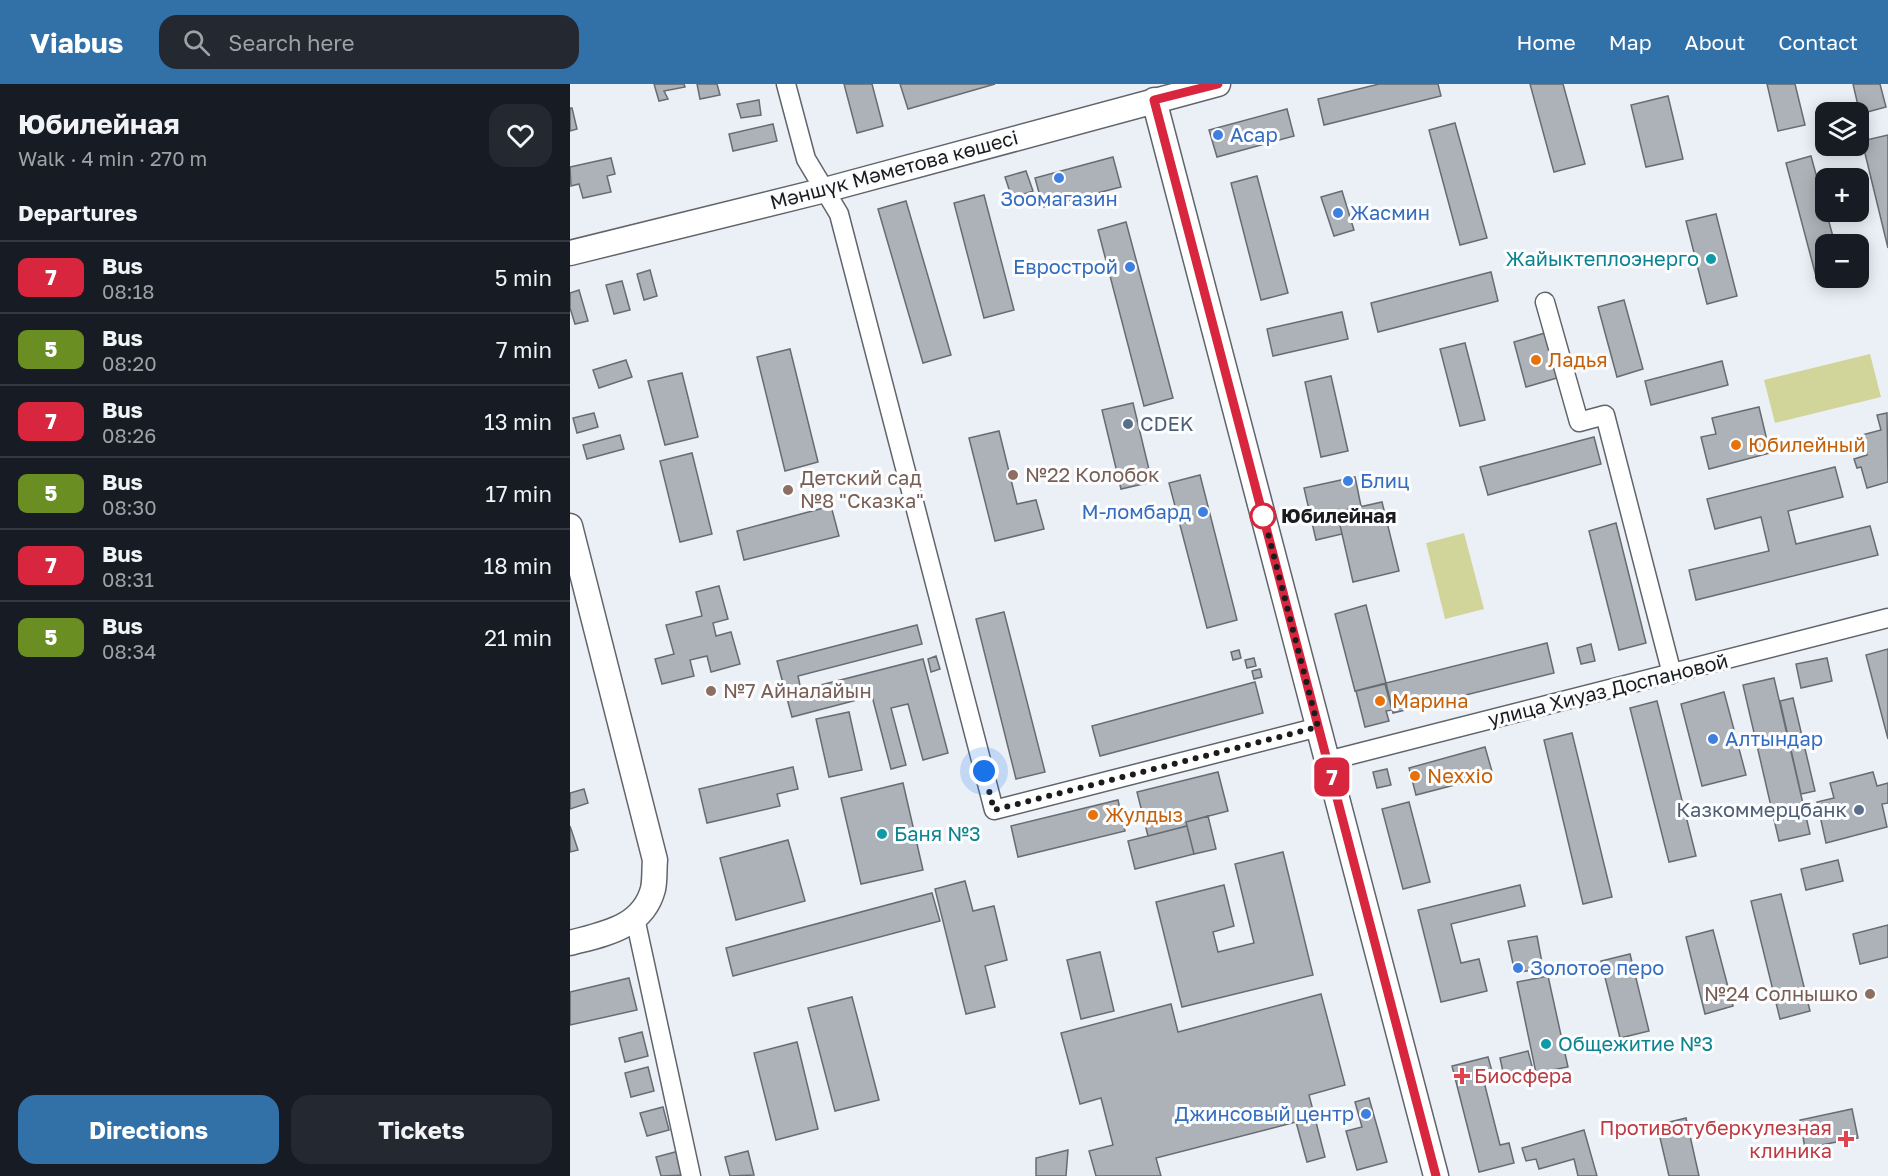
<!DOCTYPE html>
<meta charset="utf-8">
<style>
:root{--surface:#171b24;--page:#242831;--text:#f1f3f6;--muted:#9ea1a6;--line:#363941;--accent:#3171a8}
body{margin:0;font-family:"Golos Text",sans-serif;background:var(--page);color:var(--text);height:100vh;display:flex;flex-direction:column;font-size:22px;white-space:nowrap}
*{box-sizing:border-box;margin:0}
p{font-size:20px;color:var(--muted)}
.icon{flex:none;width:33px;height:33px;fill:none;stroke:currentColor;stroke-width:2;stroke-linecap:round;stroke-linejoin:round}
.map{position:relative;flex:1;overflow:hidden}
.side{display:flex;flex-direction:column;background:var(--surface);width:570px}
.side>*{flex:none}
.badge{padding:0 12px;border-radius:9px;font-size:21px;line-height:39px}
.controls{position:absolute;left:1245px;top:18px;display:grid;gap:12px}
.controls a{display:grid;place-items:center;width:54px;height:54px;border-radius:12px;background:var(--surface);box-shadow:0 3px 15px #0003;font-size:30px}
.you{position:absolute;width:30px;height:30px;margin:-15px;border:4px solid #fff;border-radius:50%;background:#1a73e8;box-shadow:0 0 0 9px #1a73e833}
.map>.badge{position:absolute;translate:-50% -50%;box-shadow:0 0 0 3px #fff}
h2{padding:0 18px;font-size:22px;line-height:54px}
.round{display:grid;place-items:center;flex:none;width:63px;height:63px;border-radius:18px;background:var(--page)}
.head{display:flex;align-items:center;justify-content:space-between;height:102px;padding:0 18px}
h1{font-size:28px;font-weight:700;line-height:45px}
.cta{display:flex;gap:12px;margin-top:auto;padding:12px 18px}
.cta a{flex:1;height:69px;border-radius:18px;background:var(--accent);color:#fff;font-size:24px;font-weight:700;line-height:69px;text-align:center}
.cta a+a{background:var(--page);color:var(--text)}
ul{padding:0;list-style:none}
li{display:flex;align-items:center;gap:18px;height:72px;padding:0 18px;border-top:2px solid var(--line)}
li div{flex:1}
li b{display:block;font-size:22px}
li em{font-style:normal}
li .badge{min-width:66px;font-weight:700;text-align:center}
header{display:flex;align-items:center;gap:36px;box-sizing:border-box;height:84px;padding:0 30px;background:var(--accent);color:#fff}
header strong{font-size:28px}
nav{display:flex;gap:33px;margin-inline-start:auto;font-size:21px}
.search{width:420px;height:54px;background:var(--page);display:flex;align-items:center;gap:15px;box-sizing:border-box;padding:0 21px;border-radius:18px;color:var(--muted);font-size:22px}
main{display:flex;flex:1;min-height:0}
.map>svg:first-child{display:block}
</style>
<header>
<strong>Viabus</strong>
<div class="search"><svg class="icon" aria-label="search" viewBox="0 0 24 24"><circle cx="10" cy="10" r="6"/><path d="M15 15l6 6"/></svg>Search here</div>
<nav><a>Home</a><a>Map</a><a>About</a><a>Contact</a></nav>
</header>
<main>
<section class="side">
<div class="head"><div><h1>Юбилейная</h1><p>Walk · 4 min · 270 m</p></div><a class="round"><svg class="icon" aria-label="heart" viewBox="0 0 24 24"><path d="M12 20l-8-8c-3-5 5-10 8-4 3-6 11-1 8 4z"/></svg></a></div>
<h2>Departures</h2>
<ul>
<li><span class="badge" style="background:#d7263d;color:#fff">7</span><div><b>Bus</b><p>08:18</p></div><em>5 min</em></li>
<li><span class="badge" style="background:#6b8e23;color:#fff">5</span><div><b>Bus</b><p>08:20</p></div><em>7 min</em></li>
<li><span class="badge" style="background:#d7263d;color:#fff">7</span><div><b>Bus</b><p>08:26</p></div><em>13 min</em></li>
<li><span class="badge" style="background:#6b8e23;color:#fff">5</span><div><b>Bus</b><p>08:30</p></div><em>17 min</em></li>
<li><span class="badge" style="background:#d7263d;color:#fff">7</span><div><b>Bus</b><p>08:31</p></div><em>18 min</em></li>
<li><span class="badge" style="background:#6b8e23;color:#fff">5</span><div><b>Bus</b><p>08:34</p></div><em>21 min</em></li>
</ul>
<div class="cta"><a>Directions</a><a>Tickets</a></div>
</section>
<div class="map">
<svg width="1318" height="1092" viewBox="0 0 1318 1092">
<rect width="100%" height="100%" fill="#ebf0f7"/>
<path fill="#d1d599" d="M1300 270 1311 313 1205 339 1194 296Z
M894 449 914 525 875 535 856 459Z"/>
<path fill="#adb2b8" stroke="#676c72" stroke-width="1.5" d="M84 0H114L115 3 94 7 98 15 89 17Z
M127 0H147L150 11 130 15Z
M274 0H302L313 42 287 49Z
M330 0H425L338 25Z
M809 0H868L871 12 754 41 748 15Z
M960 0H993L1015 80 984 88Z
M1197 0H1225L1235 41 1208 47Z
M1283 0H1310L1316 23 1290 30Z
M1098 12 1113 75 1076 83 1061 21Z
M189 16 191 31 171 34 167 20Z
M0 24H2L7 45 0 47Z
M717 25 724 52 647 73 639 46Z
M885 39 917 154 890 161 859 46Z
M203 40 207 57 163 67 159 50Z
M1318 51V164L1292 57Z
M1241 72 1265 160H1256V193L1247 196 1216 79Z
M543 73 551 103 473 123 465 94Z
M41 74 45 90 37 92 41 108 13 114 9 100 1 102 0 83Z
M456 87 463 107 442 114 435 93Z
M687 92 718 209 691 216 661 99Z
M772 107 784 146 764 152 751 113Z
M414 111 444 226 414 234 384 119Z
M336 117 381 271 353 279 308 125Z
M1146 130 1167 212 1137 220 1116 137Z
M556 138 603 314 574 322 528 146Z
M80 186 87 212 74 216 67 190Z
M921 188 928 217 808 248 801 219Z
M52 197 60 226 44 230 36 201Z
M9 206 18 237 5 240 0 224V209Z
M1054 216 1073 285 1047 293 1028 223Z
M772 228 778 255 703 272 697 245Z
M975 249 987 294 956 303 944 258Z
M895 259 915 336 890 342 870 265Z
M220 265 248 378 215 387 187 273Z
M56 276 62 293 29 304 23 286Z
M1152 277 1158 301 1081 321 1075 297Z
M112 289 128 353 95 361 78 297Z
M761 292 778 367 751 373 735 298Z
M563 319 582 398 551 405 532 326Z
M1189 323 1200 369 1139 385 1131 353 1146 350 1142 334Z
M24 329 28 343 7 349 3 334Z
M1317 329 1318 398 1297 404 1291 383 1287 384 1284 375 1297 371 1292 351 1311 346 1307 331Z
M429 347 447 420 466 416 474 445 425 457 399 354Z
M50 351 54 365 17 375 13 361Z
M1024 353 1031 380 918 411 910 383Z
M122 369 142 450 110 458 90 377Z
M1265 383 1273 413 1218 427 1226 460 1300 442 1308 471 1126 516 1119 486 1199 467 1191 433 1145 445 1137 415Z
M630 391 667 536 637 544 599 399Z
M785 393 791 422 767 428 772 450 746 456 734 404Z
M812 418 829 487 783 498 767 428Z
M261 422 269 452 174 476 167 447Z
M1046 439 1076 559 1049 566 1019 447Z
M149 502 158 535 143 539 146 552 161 548 170 580 141 588 137 572 120 576 124 592 92 600 85 575 104 570 96 541 132 532 126 508Z
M796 521 816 599 785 607 765 530Z
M434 528 475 688 446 695 406 535Z
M347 541 352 560 228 592 231 606 353 575 378 669 353 676 338 620 321 624 336 681 321 685 302 612 222 633 207 577Z
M977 559 984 589 823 629 816 599Z
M1021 560 1025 577 1011 580 1007 564Z
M1318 565V655L1296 571Z
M669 566 671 574 663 576 661 568Z
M366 572 370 585 361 588 358 575Z
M684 574 686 582 677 584 675 576Z
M1257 574 1262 597 1231 604 1226 580Z
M690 585 692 593 684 595 682 587Z
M1204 594 1240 750 1209 757 1173 601Z
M685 598 693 629 530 672 522 642Z
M815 600 822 626 816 627 819 637 795 643 786 607Z
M1154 608 1176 691 1132 702 1111 620Z
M1223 614 1245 707 1231 710 1210 617Z
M1087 617 1126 772 1099 778 1060 624Z
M279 628 292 686 259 693 246 635Z
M1002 649 1042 813 1013 820 974 656Z
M915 663 923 691 846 711 839 684Z
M223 683 228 705 207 710 210 722 137 739 129 705Z
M817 685 821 701 807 704 803 688Z
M648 688 658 727 616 738 617 742 578 752 567 708Z
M1303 688 1307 702 1318 699V719L1312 720 1317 743 1256 759 1247 718 1264 714 1260 699Z
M333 699 353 786 291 800 271 714Z
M14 705 18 719 0 725V709Z
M548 716 555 747 448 773 441 742Z
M839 718 860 798 833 805 812 725Z
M638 732 646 765 624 770 616 738Z
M0 742 8 766 0 768Z
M617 742 624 770 565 785 558 757Z
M218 756 235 817 166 836 150 774Z
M713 768 743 891 612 923 586 818 654 801 664 842 643 848 648 868 684 859 665 780Z
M1268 776 1273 797 1236 806 1231 785Z
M395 797 403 827 424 822 437 876 415 882 425 923 396 930 365 805Z
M950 801 955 822 881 840 891 879 909 875 917 907 871 918 848 826Z
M362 809 370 837 163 892 156 864Z
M1211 810 1240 927 1210 935 1181 817Z
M1318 841V873L1290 880 1283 850Z
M1143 846 1163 922 1135 930 1116 853Z
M967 852 973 884 945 889 938 857Z
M530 868 544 927 511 935 497 876Z
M1060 870 1079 947 1050 954 1031 877Z
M978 892 998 983 966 989 947 898Z
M59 894 67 926 0 941V908Z
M751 910 775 1001 739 1011 755 1073 737 1078 726 1038 586 1074 591 1092H526L519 1067 543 1061 531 1014 510 1020 491 949 601 920 608 948Z
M282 913 309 1016 265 1027 238 924Z
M72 948 78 972 55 978 49 954Z
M227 958 248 1045 206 1056 184 969Z
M958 967 962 982 954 993 935 997 930 974Z
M918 973 923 991 913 994 930 1061 939 1059 944 1079 909 1088 882 982Z
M78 983 84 1007 61 1013 55 989Z
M799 1014 817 1078 787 1086 776 1047 792 1043 785 1018Z
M93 1023 99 1046 77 1052 70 1029Z
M1282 1025 1288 1054 1235 1064 1230 1036Z
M1116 1034 1129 1092H1099L1087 1041Z
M1014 1046 1027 1092H1008L1004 1075 969 1085 966 1075 956 1077 952 1064Z
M498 1066 496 1092H466V1074Z
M109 1067 115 1091 91 1092 86 1073Z
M178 1067 184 1091 160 1092 155 1073Z"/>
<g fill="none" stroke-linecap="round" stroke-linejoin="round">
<defs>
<path id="minor" d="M216 0 236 75 269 130 424 726 749 643
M975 218 1009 338 1035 331 1102 590
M757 677 1318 534
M65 834 121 1092"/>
<path id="major" d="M584 16 866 1092
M0 169 255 106 648 0
M0 442 85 776C84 786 85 796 83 805 73 844 33 850 0 859"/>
</defs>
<use href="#minor" stroke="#60656b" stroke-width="21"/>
<use href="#major" stroke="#60656b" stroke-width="27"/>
<use href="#minor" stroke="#fff" stroke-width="18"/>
<use href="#major" stroke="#fff" stroke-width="24"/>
</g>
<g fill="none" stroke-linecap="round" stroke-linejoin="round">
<defs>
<path id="line" d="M648 0 584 16 866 1092"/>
</defs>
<use href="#line" stroke="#fff" stroke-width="14"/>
<use href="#line" stroke="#d7263d" stroke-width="9"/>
<path stroke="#1a1c1e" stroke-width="6" stroke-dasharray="0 10.8" d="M414 687 424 726 748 643 692 426 693 432"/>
</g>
<g fill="#3f7fe0" stroke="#fcfdfe" stroke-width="2">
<circle cx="648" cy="51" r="6"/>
<circle cx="489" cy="94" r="6"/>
<circle cx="768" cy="129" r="6"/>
<circle cx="560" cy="183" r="6"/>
<circle cx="778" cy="397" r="6"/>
<circle cx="633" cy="428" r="6"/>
<circle cx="1143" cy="655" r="6"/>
<circle cx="948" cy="884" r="6"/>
<circle cx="796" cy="1030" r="6"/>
</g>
<g fill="#0f9aa8" stroke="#fcfdfe" stroke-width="2">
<circle cx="1141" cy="175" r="6"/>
<circle cx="312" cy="750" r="6"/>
<circle cx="976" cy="960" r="6"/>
</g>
<g fill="#e8710a" stroke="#fcfdfe" stroke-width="2">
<circle cx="966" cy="276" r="6"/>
<circle cx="1166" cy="361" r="6"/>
<circle cx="810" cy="617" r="6"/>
<circle cx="845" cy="692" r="6"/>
<circle cx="523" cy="731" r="6"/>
</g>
<g fill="#5c6f8a" stroke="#fcfdfe" stroke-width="2">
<circle cx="558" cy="340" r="6"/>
<circle cx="1289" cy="726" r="6"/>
</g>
<g fill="#8d6e63" stroke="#fcfdfe" stroke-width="2">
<circle cx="443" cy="391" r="6"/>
<circle cx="218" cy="406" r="6"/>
<circle cx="141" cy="607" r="6"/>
<circle cx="1300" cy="910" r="6"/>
</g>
<circle fill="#fff" stroke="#d7263d" stroke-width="3" cx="693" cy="432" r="12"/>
<g fill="#e0444e" stroke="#fcfdfe" stroke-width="2">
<path d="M889 983h6v6h6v6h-6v6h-6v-6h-6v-6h6z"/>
<path d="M1273 1046h6v6h6v6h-6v6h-6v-6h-6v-6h6z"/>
</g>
<g text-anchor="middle" stroke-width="6" stroke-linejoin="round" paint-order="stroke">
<g font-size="20" fill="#366cbe" stroke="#fcfdfe" text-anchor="start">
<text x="660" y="58">Асар</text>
<text x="489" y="122" text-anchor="middle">Зоомагазин</text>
<text x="780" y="136">Жасмин</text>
<text x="548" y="190" text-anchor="end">Еврострой</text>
<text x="790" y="404">Блиц</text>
<text x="621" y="435" text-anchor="end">М-ломбард</text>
<text x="1155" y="662">Алтындар</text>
<text x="960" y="891">Золотое перо</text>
<text x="784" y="1037" text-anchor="end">Джинсовый центр</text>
</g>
<g font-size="20" fill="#1a1c1e" stroke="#fcfdfe">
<text transform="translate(324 86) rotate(-15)" y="7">Мәншүк Мәметова көшесі</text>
<text transform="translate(1038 606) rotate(-14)" y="7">улица Хиуаз Доспановой</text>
</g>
<g font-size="20" fill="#0d838f" stroke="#fcfdfe" text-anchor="start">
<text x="1129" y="182" text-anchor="end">Жайыктеплоэнерго</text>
<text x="324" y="757">Баня №3</text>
<text x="988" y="967">Общежитие №3</text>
</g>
<g font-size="20" fill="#c56008" stroke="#fcfdfe" text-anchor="start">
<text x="978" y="283">Ладья</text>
<text x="1178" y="368">Юбилейный</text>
<text x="822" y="624">Марина</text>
<text x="857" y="699">Nexxio</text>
<text x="535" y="738">Жулдыз</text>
</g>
<g font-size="20" fill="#4e5e75" stroke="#fcfdfe" text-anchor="start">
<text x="570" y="347">CDEK</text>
<text x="1277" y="733" text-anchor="end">Казкоммерцбанк</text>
</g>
<g font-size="20" fill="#785e54" stroke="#fcfdfe" text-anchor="start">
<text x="455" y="398">№22 Колобок</text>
<text x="230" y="401">Детский сад<tspan x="230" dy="23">№8 "Сказка"</tspan></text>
<text x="153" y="614">№7 Айналайын</text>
<text x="1288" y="917" text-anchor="end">№24 Солнышко</text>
</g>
<g font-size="20" font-weight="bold" fill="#1a1c1e" stroke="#fcfdfe" text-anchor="start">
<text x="711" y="439">Юбилейная</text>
</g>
<g font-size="20" fill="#be3a42" stroke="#fcfdfe" text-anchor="start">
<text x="904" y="999">Биосфера</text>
<text x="1262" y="1051" text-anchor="end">Противотуберкулезная<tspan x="1262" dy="23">клиника</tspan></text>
</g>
</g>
</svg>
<div class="controls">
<a><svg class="icon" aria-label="layers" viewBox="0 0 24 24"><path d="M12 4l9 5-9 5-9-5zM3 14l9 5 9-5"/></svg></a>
<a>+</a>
<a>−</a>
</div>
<div class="you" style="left:414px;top:687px"></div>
<b class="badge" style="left:762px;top:693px;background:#d7263d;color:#fff">7</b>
</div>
</main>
